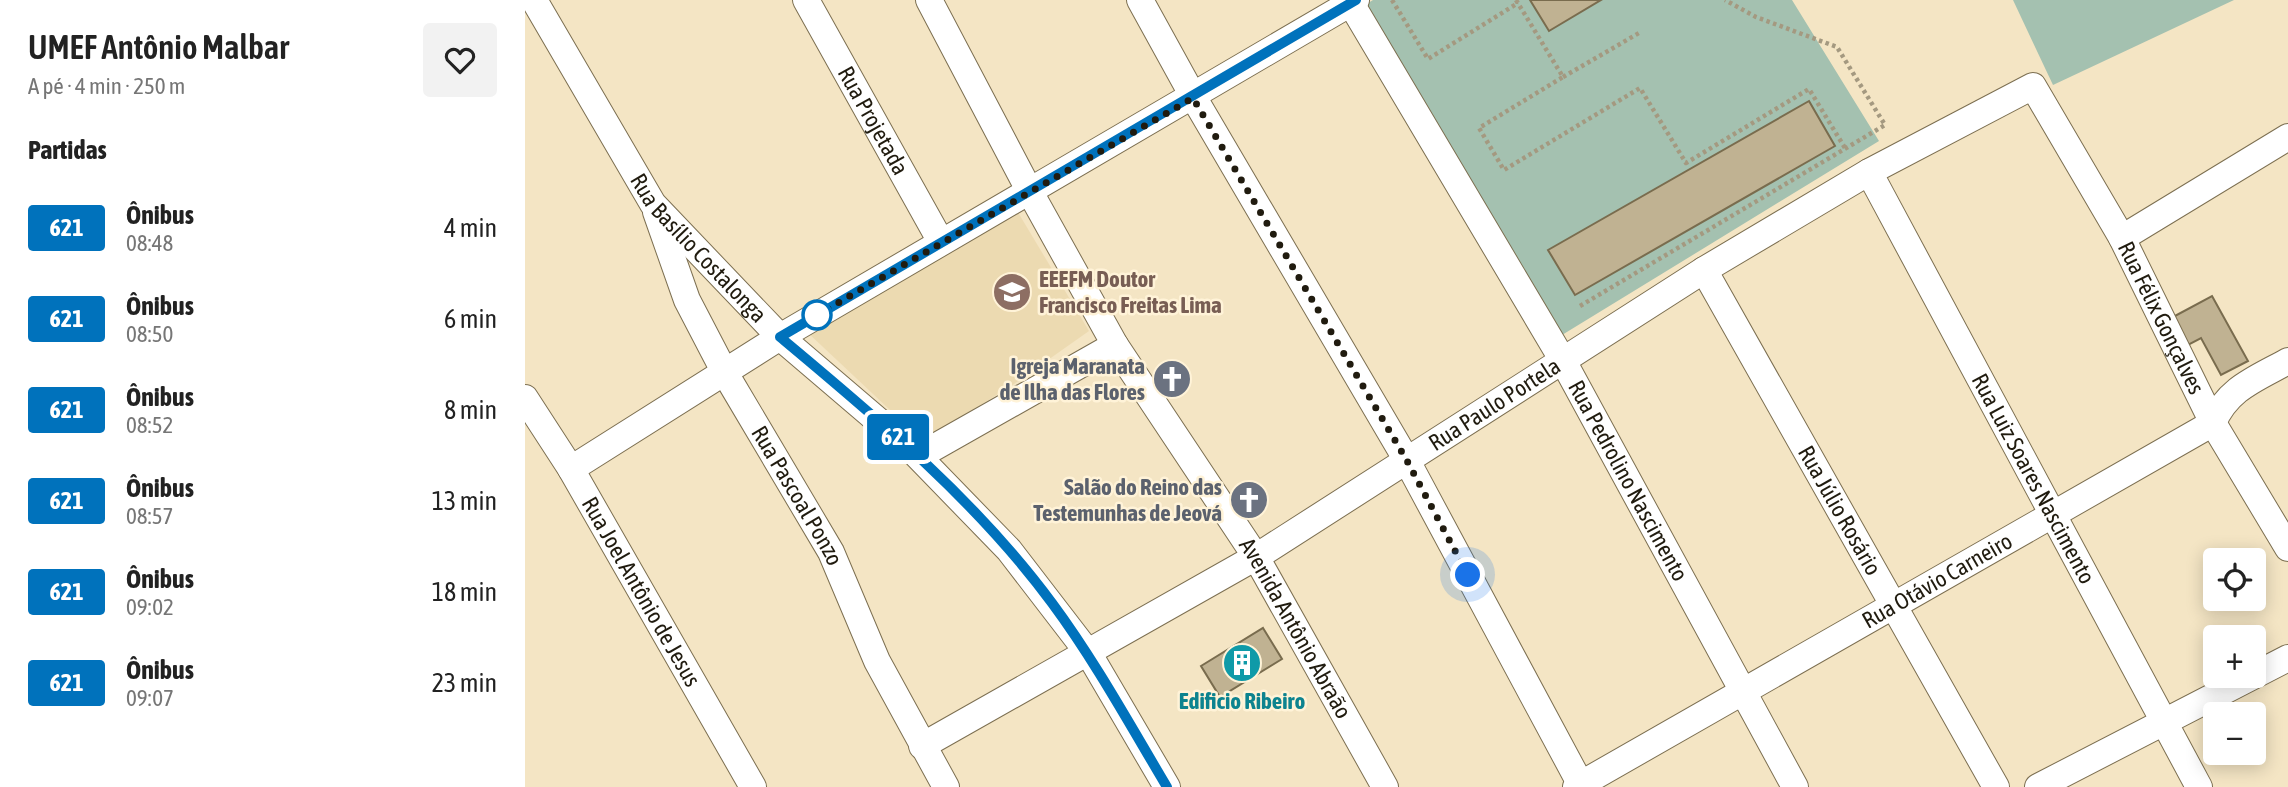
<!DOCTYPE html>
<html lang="pt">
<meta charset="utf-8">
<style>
:root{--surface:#fff;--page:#f2f2f2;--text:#222;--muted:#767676}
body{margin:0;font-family:"Asap Condensed",sans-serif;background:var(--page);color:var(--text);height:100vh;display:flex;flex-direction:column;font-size:26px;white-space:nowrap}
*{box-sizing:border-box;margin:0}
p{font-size:23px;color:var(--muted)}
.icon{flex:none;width:38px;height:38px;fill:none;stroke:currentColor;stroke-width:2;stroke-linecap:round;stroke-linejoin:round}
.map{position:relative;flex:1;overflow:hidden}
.details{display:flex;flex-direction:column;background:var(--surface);width:525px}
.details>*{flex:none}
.badge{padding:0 14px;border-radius:5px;font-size:24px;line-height:46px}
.controls{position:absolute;left:1678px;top:548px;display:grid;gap:14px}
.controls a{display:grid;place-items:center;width:63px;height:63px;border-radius:7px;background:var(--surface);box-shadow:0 4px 18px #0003;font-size:35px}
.you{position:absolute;width:35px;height:35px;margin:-18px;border:5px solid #fff;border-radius:50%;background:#1a73e8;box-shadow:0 0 0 10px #1a73e833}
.map>.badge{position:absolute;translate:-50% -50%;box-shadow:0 0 0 4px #fff}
h2{padding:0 28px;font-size:26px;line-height:63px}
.round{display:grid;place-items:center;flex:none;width:74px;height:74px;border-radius:7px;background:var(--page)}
.overview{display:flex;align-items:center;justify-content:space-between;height:119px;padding:0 28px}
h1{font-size:33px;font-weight:600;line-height:52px}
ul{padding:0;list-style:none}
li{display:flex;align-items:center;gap:21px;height:91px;padding:0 28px}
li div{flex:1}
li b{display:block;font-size:26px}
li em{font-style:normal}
li .badge{min-width:77px;font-weight:700;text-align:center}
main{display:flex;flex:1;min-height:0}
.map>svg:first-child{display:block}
</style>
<main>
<section class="details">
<div class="overview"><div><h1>UMEF Antônio Malbar</h1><p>A pé · 4 min · 250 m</p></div><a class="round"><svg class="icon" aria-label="heart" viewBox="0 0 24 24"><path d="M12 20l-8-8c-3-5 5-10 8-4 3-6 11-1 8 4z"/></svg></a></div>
<h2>Partidas</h2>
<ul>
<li><span class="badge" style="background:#0072bc;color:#fff">621</span><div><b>Ônibus</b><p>08:48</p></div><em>4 min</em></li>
<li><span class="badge" style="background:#0072bc;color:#fff">621</span><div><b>Ônibus</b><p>08:50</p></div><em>6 min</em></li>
<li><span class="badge" style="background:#0072bc;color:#fff">621</span><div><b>Ônibus</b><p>08:52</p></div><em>8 min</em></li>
<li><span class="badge" style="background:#0072bc;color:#fff">621</span><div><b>Ônibus</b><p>08:57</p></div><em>13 min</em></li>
<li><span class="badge" style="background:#0072bc;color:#fff">621</span><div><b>Ônibus</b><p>09:02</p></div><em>18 min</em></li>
<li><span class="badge" style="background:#0072bc;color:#fff">621</span><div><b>Ônibus</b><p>09:07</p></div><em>23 min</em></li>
</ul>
</section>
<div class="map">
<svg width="1763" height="787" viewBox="0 0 1763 787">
<rect width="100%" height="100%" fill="#f4e5c4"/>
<path fill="#ecdab1" d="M491 209 564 331 489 384 398 441 281 331Z"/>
<path fill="#a4c1b0" d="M848 0H1267L1354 141 1037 335 835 8Z
M1488 0H1709L1528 85Z"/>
<path fill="#c0b292" stroke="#796c4e" stroke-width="2" d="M1005 0H1076L1024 31Z
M1284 101 1310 146 1050 295 1023 250Z
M1687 296 1723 361 1696 375 1676 338 1663 345 1648 317Z
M738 628 757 659 695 697 676 666Z"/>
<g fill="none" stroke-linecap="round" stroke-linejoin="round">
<defs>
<g id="street">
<path id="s1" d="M9 0 128 204 255 337 385 448 484 550 564 654 642 787"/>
<path id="s2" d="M281 0 416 242"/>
<path id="s3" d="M404 0 505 192 590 345 731 557 860 787"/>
<path d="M615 0 669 98 881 459 1057 787"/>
<path id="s4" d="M824 0 1037 359 1270 787"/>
<path id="s5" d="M1344 172 1674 787"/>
<path id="s6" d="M131 212 162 300 200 373 306 552 352 661 421 787"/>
<path d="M1597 238 1763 137"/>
<path id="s7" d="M1179 270 1471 787"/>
<path id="s8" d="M0 398 46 469 228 787"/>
<path d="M394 456 590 345"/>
<path d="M46 469 255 337 831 0"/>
<path id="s9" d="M397 746 731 557 1179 270 1344 172 1508 86 1597 238 1688 423 1763 548"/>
<path id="s10" d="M1051 787 1688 423C1703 388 1731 379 1763 361"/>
<path d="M1513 787 1763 658"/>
</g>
</defs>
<use href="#street" stroke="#7c6f51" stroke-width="28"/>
<path stroke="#a49980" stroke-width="4.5" stroke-dasharray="3.5 3.5" stroke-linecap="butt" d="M867 0 903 59 993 3
M991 0 1038 77 954 128 979 170 1115 88 1161 163 1284 89 1320 148
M1038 77 1114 33
M1055 306 1360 125 1312 47 1231 17 1200 0"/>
<use href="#street" stroke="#fff" stroke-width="26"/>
</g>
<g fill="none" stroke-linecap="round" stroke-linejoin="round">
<defs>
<path id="line" d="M642 787C605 725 570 661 527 603 451 500 352 418 255 337L831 0"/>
</defs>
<use href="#line" stroke="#fff" stroke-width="16"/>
<use href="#line" stroke="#0072bc" stroke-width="10"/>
<path stroke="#201b0f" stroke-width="7" stroke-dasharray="0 12.6" d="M292 315 668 98 881 459 943 575"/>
</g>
<defs>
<symbol id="school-disc" viewBox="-11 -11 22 22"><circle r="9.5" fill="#8d6e63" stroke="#fff3d8"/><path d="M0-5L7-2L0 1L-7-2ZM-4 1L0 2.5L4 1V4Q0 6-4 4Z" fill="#fff"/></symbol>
<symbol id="church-disc" viewBox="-11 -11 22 22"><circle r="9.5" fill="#6b7280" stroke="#fff3d8"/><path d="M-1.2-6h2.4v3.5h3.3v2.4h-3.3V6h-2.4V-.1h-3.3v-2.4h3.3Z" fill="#fff"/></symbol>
<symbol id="building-disc" viewBox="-11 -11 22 22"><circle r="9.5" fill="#0f9aa8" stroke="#fff3d8"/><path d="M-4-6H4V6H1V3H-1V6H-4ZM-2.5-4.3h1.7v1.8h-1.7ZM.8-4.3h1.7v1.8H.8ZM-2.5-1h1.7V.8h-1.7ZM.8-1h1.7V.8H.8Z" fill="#fff"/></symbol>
</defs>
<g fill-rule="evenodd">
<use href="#school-disc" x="465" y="270" width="44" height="44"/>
<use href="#church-disc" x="625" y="357" width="44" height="44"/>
<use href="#church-disc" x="702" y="478" width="44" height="44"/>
<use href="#building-disc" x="695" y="641" width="44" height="44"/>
</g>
<circle fill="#fff" stroke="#0072bc" stroke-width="3.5" cx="292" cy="315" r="14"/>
<g text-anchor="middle" stroke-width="5" stroke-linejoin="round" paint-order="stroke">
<g font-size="23" fill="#201b0f" stroke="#fff3d8">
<text dy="8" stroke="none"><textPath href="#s2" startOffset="138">Rua Projetada</textPath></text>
<text dy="8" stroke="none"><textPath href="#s1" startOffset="299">Rua Basílio Costalonga</textPath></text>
<text dy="8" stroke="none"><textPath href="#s9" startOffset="1558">Rua Félix Gonçalves</textPath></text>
<text dy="8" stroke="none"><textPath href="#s9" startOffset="667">Rua Paulo Portela</textPath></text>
<text dy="8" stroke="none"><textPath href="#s5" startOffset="348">Rua Luiz Soares Nascimento</textPath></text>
<text dy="8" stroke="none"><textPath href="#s4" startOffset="556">Rua Pedrolino Nascimento</textPath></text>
<text dy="8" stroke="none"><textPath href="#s6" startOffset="318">Rua Pascoal Ponzo</textPath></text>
<text dy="8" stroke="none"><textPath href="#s7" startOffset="276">Rua Júlio Rosário</textPath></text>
<text dy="8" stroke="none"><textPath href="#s10" startOffset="416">Rua Otávio Carneiro</textPath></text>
<text dy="8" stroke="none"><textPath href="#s8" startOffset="226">Rua Joel Antônio de Jesus</textPath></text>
<text dy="8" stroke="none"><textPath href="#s3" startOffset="728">Avenida Antônio Abraão</textPath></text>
</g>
<g font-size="23" font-weight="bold" fill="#785e54" stroke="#fff3d8" text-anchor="start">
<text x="514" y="287">EEEFM Doutor<tspan x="514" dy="26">Francisco Freitas Lima</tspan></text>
</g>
<g font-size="23" font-weight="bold" fill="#5b616d" stroke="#fff3d8" text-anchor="end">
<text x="620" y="374">Igreja Maranata<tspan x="620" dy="26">de Ilha das Flores</tspan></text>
<text x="697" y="495">Salão do Reino das<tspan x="697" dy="26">Testemunhas de Jeová</tspan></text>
</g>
<g font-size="23" font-weight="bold" fill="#0d838f" stroke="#fff3d8">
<text x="717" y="709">Edificio Ribeiro</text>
</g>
</g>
</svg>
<div class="controls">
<a><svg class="icon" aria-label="locate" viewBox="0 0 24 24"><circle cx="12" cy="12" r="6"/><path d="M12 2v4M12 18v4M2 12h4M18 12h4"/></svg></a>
<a>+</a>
<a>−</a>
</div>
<div class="you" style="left:943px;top:575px"></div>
<b class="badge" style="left:373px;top:437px;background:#0072bc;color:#fff">621</b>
</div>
</main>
